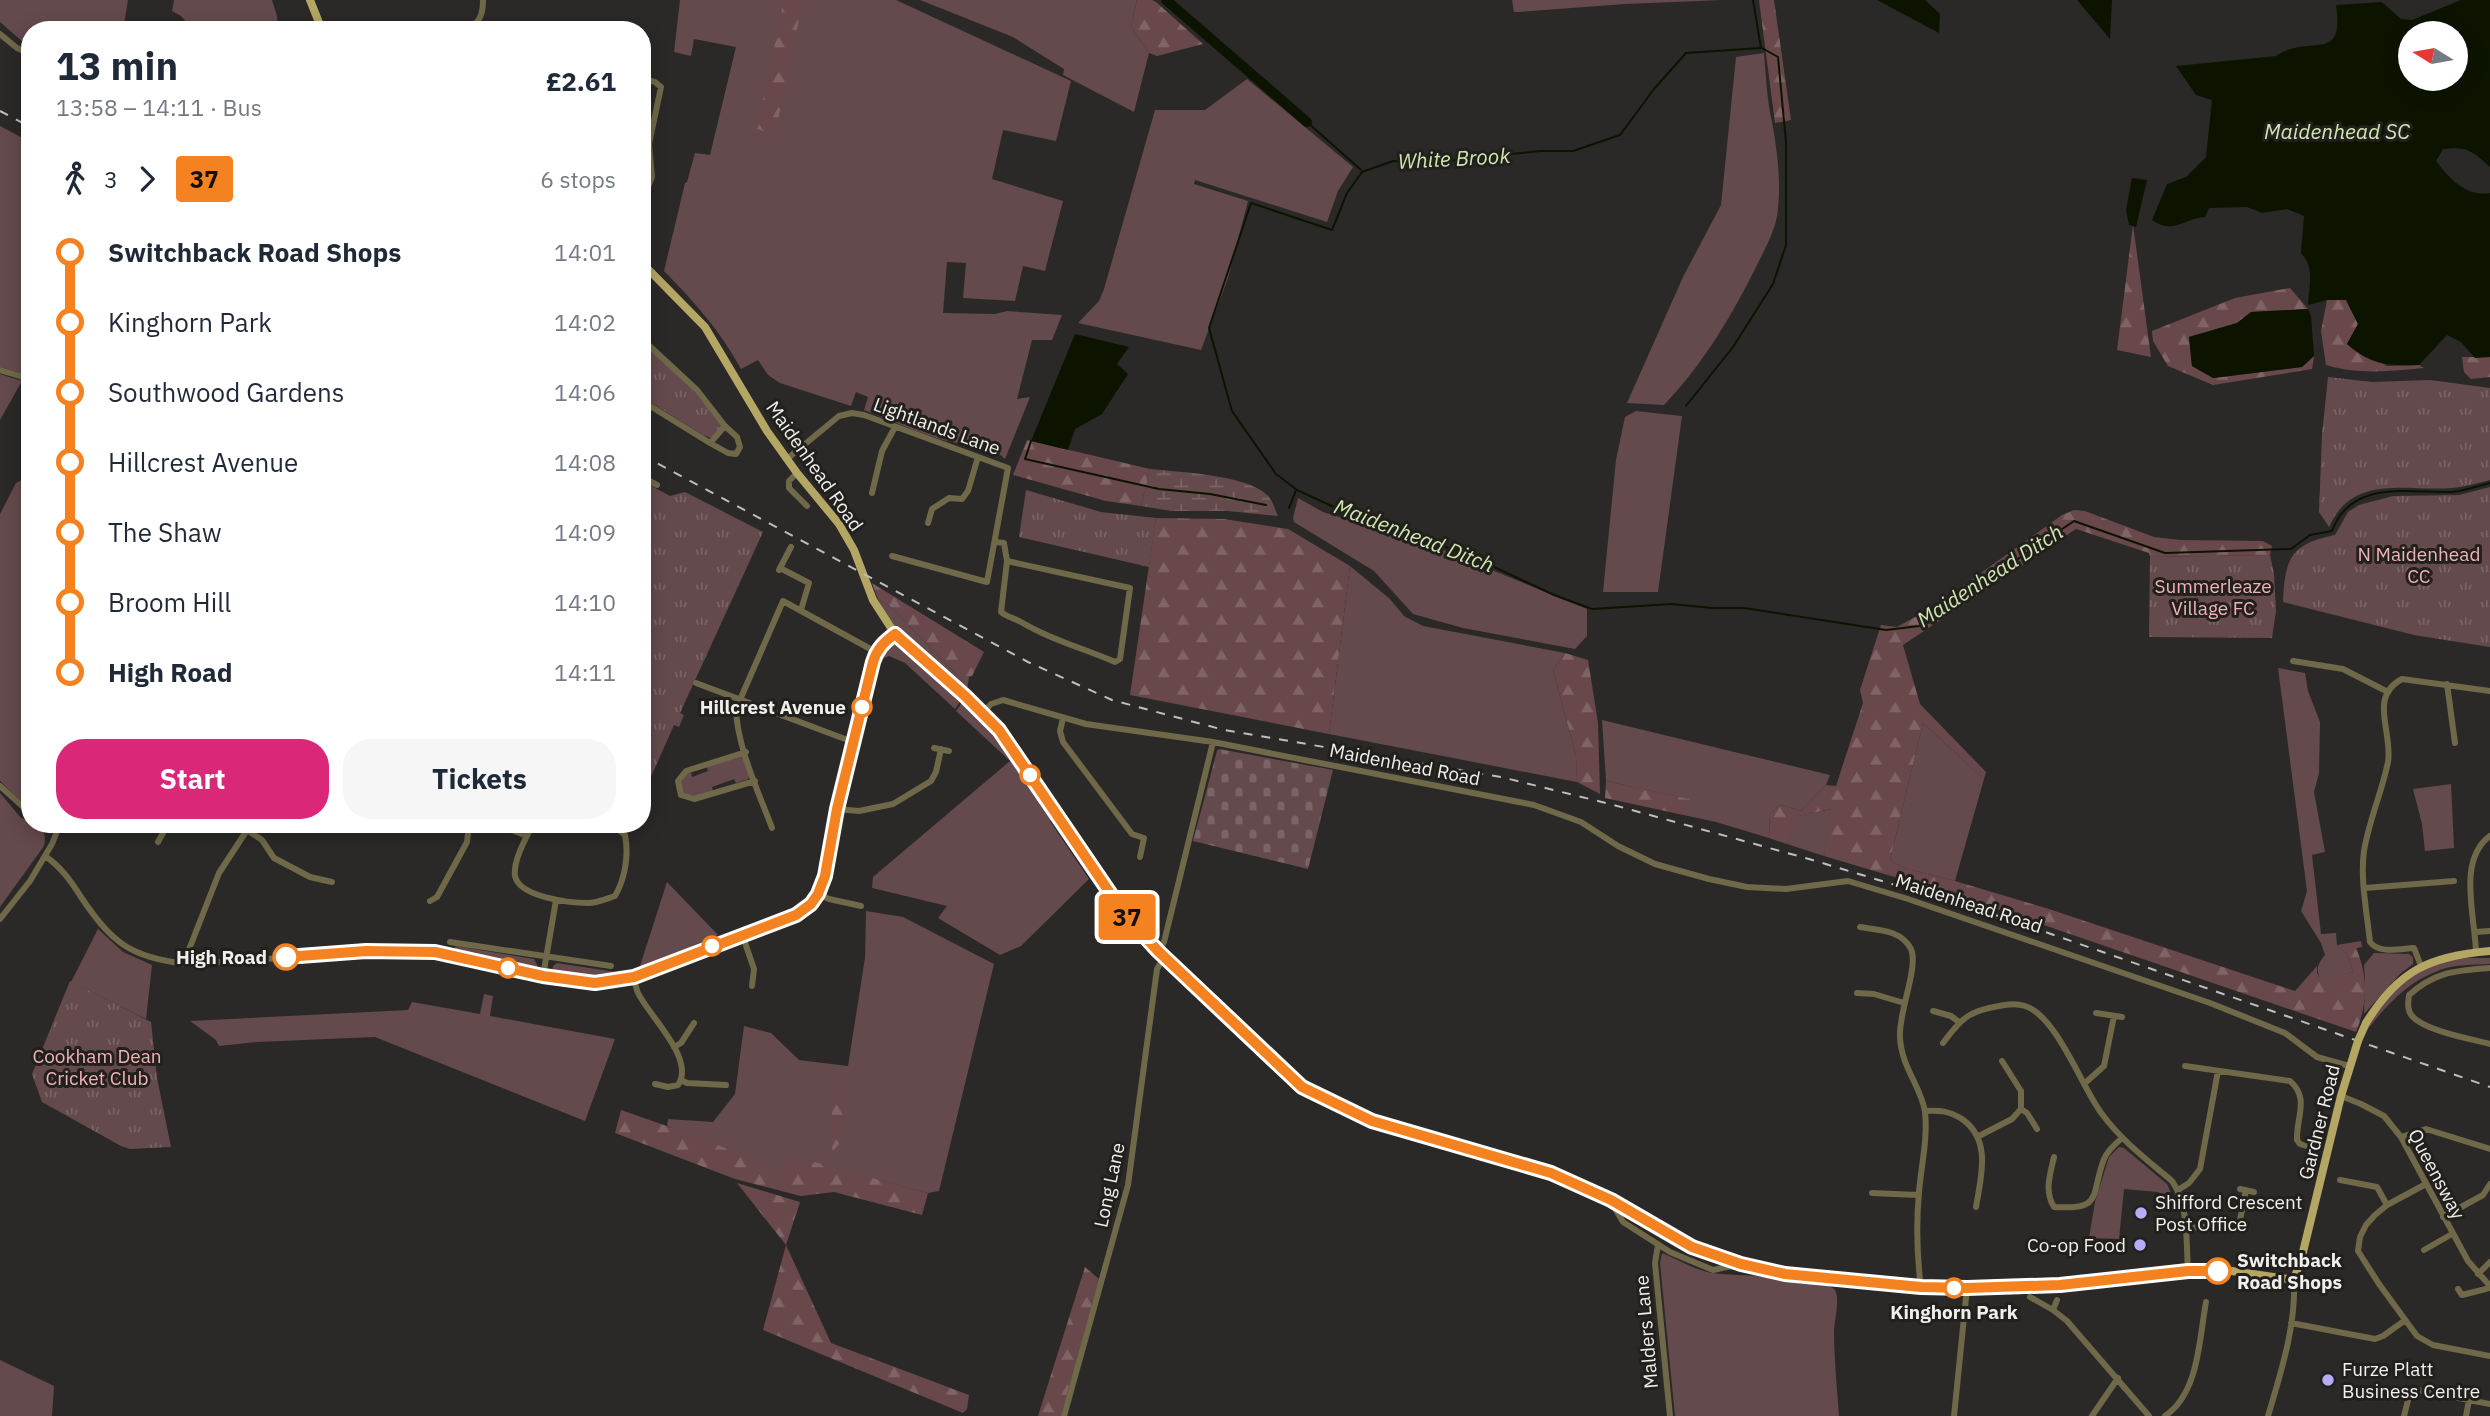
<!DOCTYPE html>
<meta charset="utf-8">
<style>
:root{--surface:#fff;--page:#f6f6f7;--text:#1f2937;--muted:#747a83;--accent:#db2777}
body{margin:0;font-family:"IBM Plex Sans",sans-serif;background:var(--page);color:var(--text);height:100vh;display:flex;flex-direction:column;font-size:26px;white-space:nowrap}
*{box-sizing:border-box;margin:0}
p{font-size:23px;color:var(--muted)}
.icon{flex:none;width:38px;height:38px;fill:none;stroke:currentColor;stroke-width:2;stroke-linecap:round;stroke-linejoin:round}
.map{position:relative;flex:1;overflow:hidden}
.panel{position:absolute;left:21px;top:21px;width:630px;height:812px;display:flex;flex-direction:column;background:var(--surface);border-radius:28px;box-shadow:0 4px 18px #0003}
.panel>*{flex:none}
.badge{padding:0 14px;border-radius:5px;font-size:24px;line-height:46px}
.needle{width:46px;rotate:281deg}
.tools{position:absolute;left:2398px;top:21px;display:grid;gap:14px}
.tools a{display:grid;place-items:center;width:70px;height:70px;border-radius:50%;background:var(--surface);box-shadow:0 4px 18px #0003;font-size:35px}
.map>.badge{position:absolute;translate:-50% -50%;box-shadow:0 0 0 4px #fff}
.legs{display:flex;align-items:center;gap:10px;height:77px;padding:0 35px;font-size:23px}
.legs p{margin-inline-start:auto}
.headline{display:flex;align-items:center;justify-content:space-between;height:119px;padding:0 35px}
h1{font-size:38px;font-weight:700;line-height:52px}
.cta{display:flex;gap:14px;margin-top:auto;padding:14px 35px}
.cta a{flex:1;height:80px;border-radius:28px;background:var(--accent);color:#fff;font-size:28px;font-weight:700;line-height:80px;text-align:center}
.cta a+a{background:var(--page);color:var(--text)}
ul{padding:0 35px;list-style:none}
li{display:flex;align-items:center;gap:24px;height:70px;font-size:26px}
li i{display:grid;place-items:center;width:10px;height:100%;margin:0 9px;background:currentColor}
li i::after{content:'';width:18px;height:18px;margin:-9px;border:5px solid;border-radius:50%;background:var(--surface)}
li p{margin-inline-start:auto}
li:first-child i{background:linear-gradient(#0000 50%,currentColor 0)}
li:last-child i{background:linear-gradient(currentColor 50%,#0000 0)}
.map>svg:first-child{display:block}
</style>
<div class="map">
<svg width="2490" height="1416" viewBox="0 0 2490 1416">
<defs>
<pattern id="forest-firs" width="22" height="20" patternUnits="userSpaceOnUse" patternTransform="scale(1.75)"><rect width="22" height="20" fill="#69484b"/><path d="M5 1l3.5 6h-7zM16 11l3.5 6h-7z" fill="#7f6365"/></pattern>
<pattern id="wetland-marsh" width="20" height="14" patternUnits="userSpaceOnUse" patternTransform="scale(1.75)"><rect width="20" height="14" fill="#644a4c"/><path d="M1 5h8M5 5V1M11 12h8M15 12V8" fill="none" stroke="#7a6466"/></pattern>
<pattern id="cemetery-stones" width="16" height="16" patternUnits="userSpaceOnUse" patternTransform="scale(1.75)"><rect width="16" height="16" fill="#644a4c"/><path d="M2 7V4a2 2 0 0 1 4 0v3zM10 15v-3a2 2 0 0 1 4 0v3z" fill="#7a6466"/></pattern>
<pattern id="park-tufts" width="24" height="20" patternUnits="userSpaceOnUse" patternTransform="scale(1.75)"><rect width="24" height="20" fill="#644a4c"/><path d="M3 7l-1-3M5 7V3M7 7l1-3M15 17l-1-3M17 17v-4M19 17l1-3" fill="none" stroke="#7a6466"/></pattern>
</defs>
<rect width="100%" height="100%" fill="#2b2927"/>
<path fill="#644a4c" d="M0 0H128L123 30H30V46L24 43 0 22Z
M174 0H272L277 16 278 30H193L181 16 172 11Z
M680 0H896L1071 81 1056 141 1003 130 992 179 1063 201 1045 271 1023 266 1015 301 963 298 966 263 947 262 943 313 995 314 1007 311 1062 315 1052 340H1032L1017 399 1030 397 1005 459C989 442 964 446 943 440 916 432 890 420 864 410L868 397 856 392 851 406 780 383 768 375 758 360 741 369C719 329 696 304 664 271L685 183 687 182 695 153 710 155 736 47 694 39 691 56 674 52Z
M920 0H1137L1131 27 1149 53 1134 112 1063 75 1064 69 1013 37Z
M1512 0H1723L1625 4 1519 12H1514Z
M1764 53C1766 76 1767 100 1772 122 1777 149 1781 180 1778 208 1777 227 1767 245 1758 263 1733 314 1704 363 1664 405L1627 403 1683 277 1721 205 1736 57Z
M1247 79 1353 167 1338 191 1327 222 1195 180 1194 184 1248 201 1228 278 1201 350 1078 323 1099 301 1104 289 1155 110H1205Z
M0 126 30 142V376L0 367Z
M0 374 22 381 0 420Z
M1636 411 1682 416 1658 592H1603L1616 460 1625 417Z
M30 476V787L21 801 0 781V514L16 483Z
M1298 498 1323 512 1438 548 1587 609V636L1575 649 1463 628 1413 614 1374 571 1294 522 1293 518Z
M1350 566 1390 599 1404 616 1423 626 1565 653 1553 670 1576 756 1577 782 1329 734Z
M878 599 891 607 958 676H972L969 677 967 690C934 659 897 641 878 599Z
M891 644 899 646 959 697 962 699 955 709 905 663 889 656 882 659 884 650Z
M2278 668 2305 673 2308 691 2320 722 2319 773 2314 792 2325 852 2312 855 2321 934 2336 933 2337 945 2347 954 2353 972 2322 981C2315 970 2317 965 2325 955L2321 943 2301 911 2307 891Z
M963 701 995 732 1013 757 1011 760 1053 818 1050 821 1089 879 1021 946 1000 955 938 918 947 906 872 888 873 877 1010 761 956 711Z
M1602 720 1830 775 1826 785 1801 811 1781 805 1770 814 1769 838 1716 822 1688 816V799L1606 781Z
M1923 723 1984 779 1955 881 1904 868 1890 860Z
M740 755 744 757 750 776 748 779 736 783 734 779 712 787 713 791 693 798 683 795 680 783 686 774 691 772 692 777 708 771 707 767Z
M2451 784 2454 848 2425 851 2422 824 2413 789Z
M0 793 21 818 30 820V824H37C45 832 46 836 44 846L0 907Z
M1832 809 1824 856 1787 844 1798 816Z
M667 882 718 935 639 969Z
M866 911 903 917 994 964 939 1191 928 1193 790 1156 784 1174 667 1126 668 1119 713 1122 735 1094 744 1026 771 1033 799 1060 848 1066 865 958Z
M98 929 123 952 152 965 146 1019 71 982Z
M456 946 534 959 538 967 534 969 452 951Z
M2374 953 2409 954 2413 957V964L2400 974 2364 1014 2365 979 2364 965Z
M2467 958H2490V964C2474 965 2455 964 2440 970 2409 981 2387 1004 2368 1029 2381 989 2427 961 2467 958Z
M557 963 622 973 621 975 593 979 556 975 552 972 553 966Z
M484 994 493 996 490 1016 615 1039 585 1121 375 1037 257 1042 219 1046 216 1040 190 1021 408 1010 412 1002 480 1014Z
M2119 1147 2124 1148 2167 1184 2172 1195 2167 1198 2158 1192 2124 1189 2119 1239 2089 1238 2095 1202 2109 1157Z
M1662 1253C1677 1259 1695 1270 1712 1273 1730 1276 1832 1276 1836 1292 1839 1303 1835 1318 1834 1330 1834 1358 1837 1387 1839 1416H1675L1660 1263Z
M0 1360 54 1386 52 1416H0Z"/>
<path fill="url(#forest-firs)" d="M784 0H803L775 135 757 129Z
M1137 0H1152L1156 2 1203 44 1157 56 1149 53 1131 27Z
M1759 0H1774L1791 120 1775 123Z
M2133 225 2151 357 2117 350Z
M2290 288 2308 309 2251 312 2237 323 2189 337 2192 366 2214 378 2302 367 2314 356 2312 369 2213 385 2168 366 2153 341 2152 331 2235 298Z
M2327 300H2346L2358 324 2347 344 2387 366 2419 365 2424 368C2390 371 2360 375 2326 365L2321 331Z
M2462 357H2490V377L2471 379 2464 372Z
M1027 440 1150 469 1141 506 1106 501 1013 475Z
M2074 510 2085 511 2154 537 2180 540 2263 541 2272 546 2270 555 2150 557 2149 553 2076 529 1903 645 1920 704 1986 772 1984 779 1923 723 1890 860 1904 868 1955 881 2049 909 2295 991 2317 966V973L2322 980 2353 972 2347 954 2337 945 2361 941 2362 947 2356 948C2368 976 2368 1003 2356 1032L1965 898 1824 856 1831 809 1799 816 1787 844 1769 838 1770 814 1781 805 1801 811 1826 785 1836 786 1863 703 1860 690 1881 625 1897 627 1935 606 2062 515Z
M1156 518 1224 519 1288 529 1350 566 1329 734 1130 695Z
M872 583 984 652 972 676H958L891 607 878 599Z
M1565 653 1588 660 1598 723 1600 794 1577 782 1576 756 1553 670Z
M1606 781 1689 799 1688 816 1605 798Z
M847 1078 841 1141 832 1153C832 1127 827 1099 847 1078Z
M621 1110 701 1138 784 1173 789 1155 928 1193 922 1215 834 1192 801 1196 735 1179 615 1133Z
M737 1183 800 1202 786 1245 831 1343 969 1395 967 1409 963 1413 763 1330 786 1245Z
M1085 1267 1099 1279 1061 1416H1038Z"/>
<path fill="url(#wetland-marsh)" d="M1150 469C1178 472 1250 475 1268 496 1273 501 1275 510 1278 516L1228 511H1171L1141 506Z"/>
<path fill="url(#cemetery-stones)" d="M1219 749 1333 770 1308 869 1193 841 1217 751Z"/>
<path fill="url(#park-tufts)" d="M642 339 687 382 722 426 711 438 703 435 642 397Z
M2328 377 2372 382 2430 380 2490 388V480C2478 483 2465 487 2452 488 2407 492 2353 473 2329 527L2319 512 2322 434Z
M642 481 670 496 685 492 763 532 680 713 684 715 679 727 674 725 642 797Z
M2490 487V647L2414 635 2283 602C2285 559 2290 544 2335 535L2348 512 2359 505 2393 496 2459 495Z
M1026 490 1101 512 1156 518 1149 567 1019 537Z
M2270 555 2274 574 2276 611 2272 638 2149 637 2150 557Z
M70 981 151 1022 157 1078 171 1147 130 1149 121 1146 42 1102 32 1074Z"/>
<path fill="#0c1400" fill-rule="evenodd" d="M1877 0H1925L1940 14 1939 33Z
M2077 0H2112L2110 39Z
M2461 0H2490V167C2472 151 2468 146 2443 149L2436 161C2450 179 2466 197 2490 193V357L2475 358 2461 342 2447 335 2419 365C2389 366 2370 365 2347 344L2358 324 2346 300H2327L2308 305C2309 286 2315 267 2301 253L2304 216 2287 209 2262 213 2247 207 2209 208 2205 217C2182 219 2174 235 2152 220L2167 184 2186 177 2206 157 2212 100 2196 95 2176 66 2276 56C2309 33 2345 65 2336 5L2382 2 2401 19 2412 20ZM2410 33H2455V79H2410Z
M2132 178 2147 180 2136 227 2129 225 2126 210Z
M2308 309 2311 316 2314 356 2302 367 2213 378 2192 366 2189 337 2237 323 2251 312Z
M1075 334 1129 347 1117 364 1128 374 1102 414 1075 429 1068 450 1031 441Z"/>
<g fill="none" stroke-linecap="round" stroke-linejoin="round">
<path stroke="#0c1400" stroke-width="2" d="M1753 0 1761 48 1686 53 1654 89 1620 135 1573 151H1540L1429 163 1393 161 1362 172 1347 193 1332 230 1251 203 1209 328 1232 411 1276 474 1297 490 1375 526 1462 552 1554 595 1592 609 1671 604 1712 608H1744L1886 630 1919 626 2074 521 2165 553 2291 549 2310 535 2332 531C2351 479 2409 493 2452 492 2465 491 2478 486 2490 483
M1307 122 1361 170
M1686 406 1733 347 1773 284 1786 245V142L1778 57 1762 48
M1031 441 1025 459 1159 489 1210 494 1266 505
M1289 508 1296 490"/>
<path stroke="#0c1400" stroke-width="10" d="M1166 0 1307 122"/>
<path stroke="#6f6849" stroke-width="6" d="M468 30C480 22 483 14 483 0
M0 34 17 48 30 54
M642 78 655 82 661 87 649 144 652 177 642 202
M642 339 697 390 725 426 710 443 642 401
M0 370 30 379
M710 443 728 453 736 454 740 447 737 437 725 426
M787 459 839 416 852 413 864 415 1008 468 987 582 892 556
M797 473 789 481V488L807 506
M642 477 657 485
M872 493 882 451 895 427
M928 523 932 509 949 498 962 499 968 491 978 457
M996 542 1004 543 1007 561 1001 612C1007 617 1014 618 1021 622 1051 640 1083 648 1115 662L1120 659 1130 588 1007 561
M780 568 809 583 801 610
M779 570 791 547
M2293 661 2343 669 2386 691
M696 683 853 742
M2447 684 2455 743
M983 713 991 704 1003 700 1086 724 1213 742 1534 805 1581 822 1618 846 1655 864 1709 879 1747 887 1786 889 1848 881 1908 899 2210 1003 2285 1033 2317 1057 2349 1066
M1063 718 1060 731 1063 742 1132 834 1144 838 1140 857
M934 748 949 751
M746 752 686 771 678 781 681 795 694 799 755 781
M0 786 30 813
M837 809 859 811 893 804 931 781 936 772 941 749
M44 824 56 832
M394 824 401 828
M497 824 527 836
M533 824C526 838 513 860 515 876 519 897 570 903 588 903 597 903 606 899 615 896 625 879 629 855 625 835L611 824
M772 828C759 793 737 747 736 709L783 601 876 652
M247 830 262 840 274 858 310 877 332 882
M158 842 168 824
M45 856C61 867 71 881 81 897 112 943 131 958 187 964L403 950 435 952 543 976 595 983 634 977 796 915 811 904 818 894 825 876 837 809 873 662C877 649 884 642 895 634
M2365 888 2454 881
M818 894 829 899 861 906
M430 901 437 897 467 842 469 825
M0 919 30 881 52 844 60 824
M1860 927C1879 930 1901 930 1911 949 1919 966 1898 1014 1900 1037 1901 1067 1922 1088 1925 1112 1928 1138 1921 1167 1919 1192 1916 1224 1917 1256 1921 1288
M2475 932 2490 931
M742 934 754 969 752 986
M450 942 611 966
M1158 951 1164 942 1213 742
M2476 952C2475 916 2457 860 2490 836
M187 964 188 952 219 873 251 824
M2421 966 2414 948C2399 949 2379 954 2370 942 2367 913 2360 879 2364 851 2369 820 2382 792 2388 762 2393 732 2368 697 2402 679L2490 691
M2490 968C2456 971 2436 971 2409 995 2408 1003 2407 1010 2412 1016 2425 1031 2471 1039 2490 1044
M543 976 556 900
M634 977C635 982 636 989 638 993 649 1016 696 1059 678 1085L668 1087 655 1084
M1857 993 1874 994 1904 1003
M1933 1011 1951 1016 1959 1022
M2096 1013 2122 1017
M1943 1043C1961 1019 1968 1011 1999 1006 2008 1004 2016 1003 2025 1006 2057 1016 2082 1088 2102 1114 2122 1141 2147 1160 2172 1181 2189 1205 2186 1242 2188 1271
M674 1047 681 1043 694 1023
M2002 1061 2021 1091V1109L2027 1113 2037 1129
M2185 1066 2290 1081C2310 1098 2296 1118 2297 1140L2300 1144 2313 1148
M681 1080 687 1083 726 1085
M2084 1084 2104 1066 2114 1016
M2341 1096 2361 1104 2384 1116 2401 1137 2468 1261 2490 1286
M1925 1111C1940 1110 1949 1111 1962 1119 1992 1140 1981 1177 1976 1207
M1979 1136 2012 1119 2021 1109
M2401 1137 2426 1129 2490 1149
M2054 1157C2050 1175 2044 1191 2054 1207 2104 1210 2090 1196 2104 1159 2107 1151 2115 1144 2122 1138
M2340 1180 2377 1187 2387 1205
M2426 1184 2387 1205 2375 1215 2366 1225 2360 1237 2358 1251 2379 1284 2417 1336 2433 1345 2490 1356
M2240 1189 2254 1192
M2178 1190 2189 1183 2200 1169 2218 1071
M1872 1193 1918 1195
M1610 1200 1623 1222 1670 1252 1713 1270 1741 1264
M2443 1217 2483 1195 2490 1184
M2185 1228 2235 1225 2240 1220 2246 1190
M1658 1245 1655 1263 1670 1416
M2424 1250 2452 1234
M2478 1274 2490 1262
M2458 1289 2462 1295 2490 1288
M2030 1297 2053 1310 2057 1300
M2053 1310 2067 1321 2149 1416
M2291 1323 2375 1339 2383 1336 2404 1321
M1064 1416 1128 1185 1157 969 1164 957
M1954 1416 1967 1288
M2092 1416 2118 1378
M2165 1416C2199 1393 2199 1340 2206 1302
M2268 1416C2281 1372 2296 1326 2294 1280
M2404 1416 2409 1396 2417 1390 2490 1404
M2466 1416 2469 1400"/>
<path stroke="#b4a663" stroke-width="8" d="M310 0 322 30
M642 263 705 327 767 431 797 473 839 524 854 550 873 600 895 634 965 696 999 730 1125 915 1164 957 1302 1087 1372 1121 1551 1173 1610 1200 1692 1247 1765 1270 1805 1277 1921 1288 2061 1285 2200 1270 2232 1271 2294 1280 2303 1252 2341 1096 2358 1041
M2366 1023C2398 971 2429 956 2490 951"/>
<path stroke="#bfbebc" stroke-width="2" stroke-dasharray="9 9" stroke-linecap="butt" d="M0 111 30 127
M642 455 1028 662 1112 700 1224 730 1501 777 1610 804 1809 859 2008 919 2490 1087"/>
<path stroke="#b4a663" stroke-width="8" d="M2358 1041 2366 1023"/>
</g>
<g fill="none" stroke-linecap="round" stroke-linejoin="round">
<defs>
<path id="line-1" d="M286 957 366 951 435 952 543 976 595 983 634 977 796 915 811 904 818 894 825 876 837 809 873 662C877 649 884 642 895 634L965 696 999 730 1125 915 1158 951 1302 1087 1372 1121 1551 1173 1611 1200 1692 1247 1741 1264 1785 1274 1921 1287 1967 1288 2060 1285 2188 1271H2218"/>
</defs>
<use href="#line-1" stroke="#fff" stroke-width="16"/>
<use href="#line-1" stroke="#f58220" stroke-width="10"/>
</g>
<g fill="#fff" stroke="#f58220" stroke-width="3.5">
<circle cx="862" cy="707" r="9"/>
<circle cx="1030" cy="775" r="9"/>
<circle cx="712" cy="946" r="9"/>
<circle cx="286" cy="957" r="12"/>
<circle cx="508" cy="968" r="9"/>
<circle cx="2218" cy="1271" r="12"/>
<circle cx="1954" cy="1288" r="9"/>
</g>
<g fill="#b6acf8" stroke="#22201d" stroke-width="2.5">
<circle cx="2141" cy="1213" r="7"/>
<circle cx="2140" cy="1245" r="7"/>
<circle cx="2328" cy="1380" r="7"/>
</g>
<g text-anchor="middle" stroke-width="6" stroke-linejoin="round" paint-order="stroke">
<g font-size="19" fill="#f0efed" stroke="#22201d">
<text transform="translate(937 426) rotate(20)" y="7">Lightlands Lane</text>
<text transform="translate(815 466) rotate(55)" y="7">Maidenhead Road</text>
<text transform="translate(1405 764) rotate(11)" y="7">Maidenhead Road</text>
<text transform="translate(1969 903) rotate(18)" y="7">Maidenhead Road</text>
<text transform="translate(2319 1122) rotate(-76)" y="7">Gardner Road</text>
<text transform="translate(2437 1174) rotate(62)" y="7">Queensway</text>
<text transform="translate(1109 1185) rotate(-78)" y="7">Long Lane</text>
<text transform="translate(1646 1332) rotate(-95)" y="7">Malders Lane</text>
</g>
<g font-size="19" fill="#f2b1b6" stroke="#22201d">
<text x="2419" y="561">N Maidenhead<tspan x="2419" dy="22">CC</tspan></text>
<text x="2213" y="593">Summerleaze<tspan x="2213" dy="22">Village FC</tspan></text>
<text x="97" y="1063">Cookham Dean<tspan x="97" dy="22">Cricket Club</tspan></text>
</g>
<g font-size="19" font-weight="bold" fill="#f0efed" stroke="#22201d" text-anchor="end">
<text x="846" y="714">Hillcrest Avenue</text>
<text x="267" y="964">High Road</text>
<text x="2237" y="1267" text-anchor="start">Switchback<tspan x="2237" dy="22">Road Shops</tspan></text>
<text x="1954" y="1319" text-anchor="middle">Kinghorn Park</text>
</g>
<g font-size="19" fill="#f0efed" stroke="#22201d" text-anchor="start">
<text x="2155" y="1209">Shifford Crescent<tspan x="2155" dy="22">Post Office</tspan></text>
<text x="2126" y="1252" text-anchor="end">Co-op Food</text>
<text x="2342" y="1376">Furze Platt<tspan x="2342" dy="22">Business Centre</tspan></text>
</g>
<g font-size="21" font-style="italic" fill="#d0e7b1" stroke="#22201d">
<text x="2337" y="139">Maidenhead SC</text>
<text transform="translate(1454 159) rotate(-3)" y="7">White Brook</text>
<text transform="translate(1414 536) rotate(21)" y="7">Maidenhead Ditch</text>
<text transform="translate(1990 576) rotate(-33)" y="7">Maidenhead Ditch</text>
</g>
</g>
</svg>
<div class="tools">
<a><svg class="needle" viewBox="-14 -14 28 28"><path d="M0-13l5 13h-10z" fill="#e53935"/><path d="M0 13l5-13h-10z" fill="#747a83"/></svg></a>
</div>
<b class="badge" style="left:1127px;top:917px;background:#f58220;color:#111">37</b>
<section class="panel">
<div class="headline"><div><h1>13 min</h1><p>13:58 – 14:11 · Bus</p></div><b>£2.61</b></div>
<div class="legs"><svg class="icon" aria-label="walk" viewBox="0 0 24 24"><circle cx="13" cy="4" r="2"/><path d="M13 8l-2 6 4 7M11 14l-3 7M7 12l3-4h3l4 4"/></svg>3<svg class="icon" aria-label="forward" viewBox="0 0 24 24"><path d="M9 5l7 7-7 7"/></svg><b class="badge" style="background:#f58220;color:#111">37</b><p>6 stops</p></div>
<ul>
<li><i style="color:#f58220"></i><b>Switchback Road Shops</b><p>14:01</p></li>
<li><i style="color:#f58220"></i><span>Kinghorn Park</span><p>14:02</p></li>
<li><i style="color:#f58220"></i><span>Southwood Gardens</span><p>14:06</p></li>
<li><i style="color:#f58220"></i><span>Hillcrest Avenue</span><p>14:08</p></li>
<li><i style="color:#f58220"></i><span>The Shaw</span><p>14:09</p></li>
<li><i style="color:#f58220"></i><span>Broom Hill</span><p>14:10</p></li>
<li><i style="color:#f58220"></i><b>High Road</b><p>14:11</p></li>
</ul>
<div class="cta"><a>Start</a><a>Tickets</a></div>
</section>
</div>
